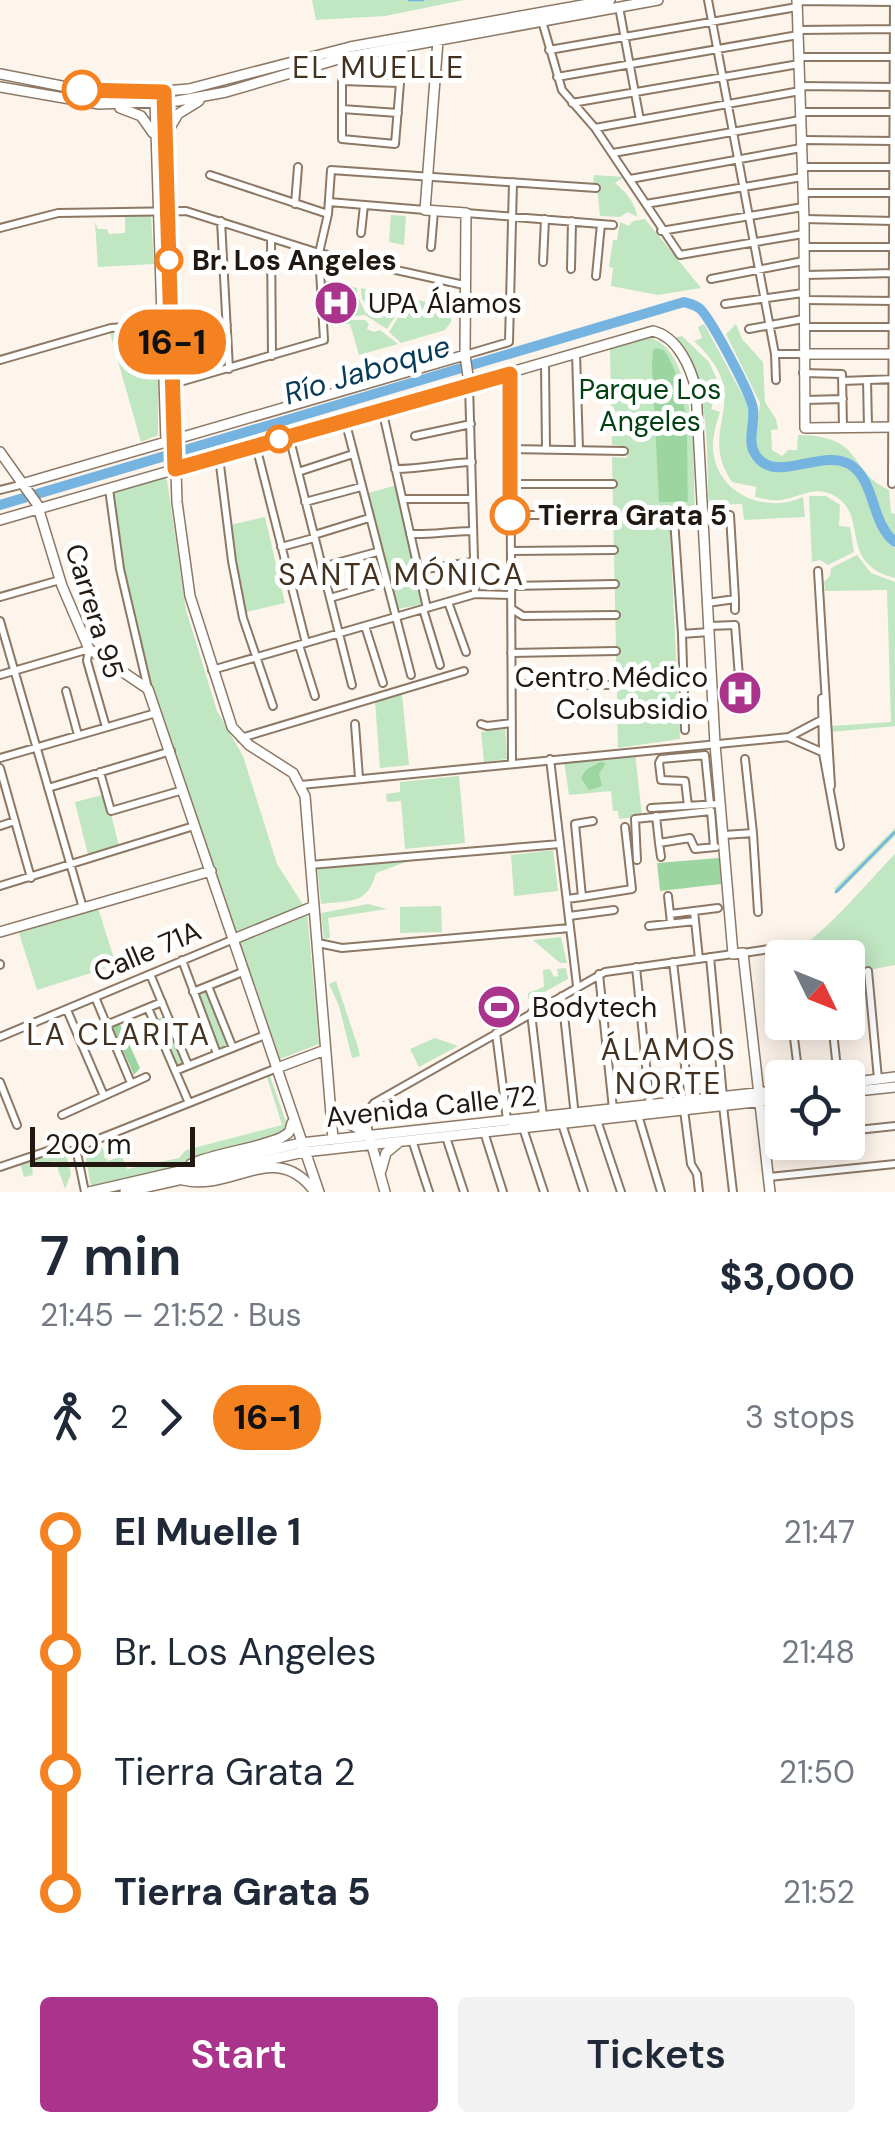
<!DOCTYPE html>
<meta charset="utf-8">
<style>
:root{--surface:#fff;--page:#f2f2f3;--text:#1f2937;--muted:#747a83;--accent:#aa348b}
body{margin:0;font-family:"DM Sans",sans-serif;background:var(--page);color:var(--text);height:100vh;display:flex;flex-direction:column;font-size:38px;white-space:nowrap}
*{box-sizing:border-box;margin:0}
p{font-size:32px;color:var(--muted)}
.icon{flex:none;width:55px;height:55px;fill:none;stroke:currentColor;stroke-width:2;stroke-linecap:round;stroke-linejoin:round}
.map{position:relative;height:1192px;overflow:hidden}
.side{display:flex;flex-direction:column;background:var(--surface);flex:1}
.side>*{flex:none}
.badge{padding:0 20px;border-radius:32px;font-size:35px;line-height:65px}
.needle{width:65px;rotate:133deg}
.buttons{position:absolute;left:765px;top:940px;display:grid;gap:20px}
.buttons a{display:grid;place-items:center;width:100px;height:100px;border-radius:10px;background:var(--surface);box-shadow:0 5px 25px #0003;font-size:50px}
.scale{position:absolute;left:30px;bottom:25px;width:165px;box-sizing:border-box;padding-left:10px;border:5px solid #211911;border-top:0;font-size:28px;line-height:35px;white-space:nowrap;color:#211911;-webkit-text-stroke:8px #fff;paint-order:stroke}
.map>.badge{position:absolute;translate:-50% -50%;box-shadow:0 0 0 5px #fff}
.legs{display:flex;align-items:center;gap:15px;height:110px;padding:0 40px;font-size:32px}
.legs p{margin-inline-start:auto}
.summary{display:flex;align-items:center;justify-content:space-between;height:170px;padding:0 40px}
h1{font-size:55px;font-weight:600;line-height:75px}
.cta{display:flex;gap:20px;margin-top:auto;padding:20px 40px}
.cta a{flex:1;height:115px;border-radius:10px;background:var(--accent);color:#fff;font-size:40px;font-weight:600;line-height:115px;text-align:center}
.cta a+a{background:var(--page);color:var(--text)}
ul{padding:0 40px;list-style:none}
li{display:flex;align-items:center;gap:35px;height:120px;font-size:38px}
li i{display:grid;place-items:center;width:15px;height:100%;margin:0 12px;background:currentColor}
li i::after{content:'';width:25px;height:25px;margin:-12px;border:8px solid;border-radius:50%;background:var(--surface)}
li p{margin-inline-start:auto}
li:first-child i{background:linear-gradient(#0000 50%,currentColor 0)}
li:last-child i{background:linear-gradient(currentColor 50%,#0000 0)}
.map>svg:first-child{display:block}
</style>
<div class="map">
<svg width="895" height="1192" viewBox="0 0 895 1192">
<rect width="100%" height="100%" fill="#fdf4eb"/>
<path fill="#c0e6c2" d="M312 0H464L385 16 316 20Z
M394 56 392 80 337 76 351 67Z
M594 175 624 177 615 183C625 191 636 203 637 217L628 212 620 217 600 216 597 185H593Z
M146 214 151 215 154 264 98 267 95 222 98 229H107L109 234 125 233V215Z
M391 215 406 216 404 245 389 242Z
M645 219 701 288 658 295 611 286 613 268 609 267 613 240H617L620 222 629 226 633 221Z
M326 281 357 288V295L366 314 374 303 395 317 387 329 365 315 346 317V291L330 290 325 286Z
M361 288 445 306 451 312V322L445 330 401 343 389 332 399 316 373 298 368 306 362 299Z
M327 320H365L369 324 367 329 374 332 380 330 398 344 359 355 350 324H327Z
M711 320 757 406 756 433 760 403 726 334 736 324 742 339 763 362 765 402 776 419 778 429 771 430 772 450 782 456 788 450H797L798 435C866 436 845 469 889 490L891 513 895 514V543C867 517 874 461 827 463 833 465 843 465 850 470 873 487 867 529 895 548V578C836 563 871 515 833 495 816 486 803 495 786 499 776 502 765 499 755 497L756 487 732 482C694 425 759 401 694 341L702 338 698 327 704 324 746 401C752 422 742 442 753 462L750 454 751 407 708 322Z
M158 328V435L141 442 110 333Z
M682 336 709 362 720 386 711 409 720 412C716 425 712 437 713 451 718 495 766 514 803 497L805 517 744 520 742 504 709 505C706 451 712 381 674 338Z
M647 337C699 347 693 468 695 508L669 511 680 739 618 748 612 457 627 458 628 447 612 445 610 348Z
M163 475 167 480 186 610 217 711 243 756 277 864 307 911 319 1044 280 1059 147 672 123 564 114 490Z
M397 485 423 604 393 610 365 494Z
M809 496H826L840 505 839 526 850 527 854 552 828 565 820 560 812 562Z
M265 517 285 603 246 612 233 561 230 525Z
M857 555 871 573 895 582V726L831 732V726L891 722 887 590 825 591 824 582 830 576 831 568Z
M402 694 409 765 380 768 375 701Z
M505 729 507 759 484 762 481 732Z
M635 753 642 816 619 819 618 811H613L611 791 569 795 564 761Z
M459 776 465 843 405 849 401 801 387 802 386 794 400 792V782Z
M106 794 120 850 89 859 75 802Z
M895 828V836L838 893 834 889Z
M553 850 558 891 514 896 511 855Z
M895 854V965L848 974V958L786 957V954C815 947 871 878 895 854Z
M417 858 376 873C367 905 352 900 321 904L317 865Z
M368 904 387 909 328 918 330 938 324 939 321 913Z
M441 906 442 932 400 933V907Z
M98 908 116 965 37 990 19 933Z
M561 937 567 963H560L533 940Z
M566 968 568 979 530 1000 528 998V993L544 987 543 970 550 969 554 977 558 976 557 969Z
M336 981 358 1047 360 1056 352 1058 339 1006 329 984Z
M208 991 229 1046 219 1050 198 995Z
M165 1016 185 1064 176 1068 157 1019Z
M435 1038 458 1046 419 1067 410 1049Z
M270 1076 287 1125 282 1133 208 1152 178 1167 91 1186 84 1149 99 1140 108 1161 122 1156 127 1169 179 1158 186 1150 282 1125 267 1077Z
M71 1145 73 1149 66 1154 71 1174 65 1189 55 1161 32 1167 33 1175 24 1177 20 1163Z"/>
<path fill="#9dd5a1" d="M657 348 664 350C693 394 686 452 688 502H659L652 364 653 350Z
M600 762 606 763 599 774 602 786 589 790 581 778 586 770Z
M719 858 721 884 660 891 657 863Z
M119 1022 140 1068 134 1075 112 1025Z"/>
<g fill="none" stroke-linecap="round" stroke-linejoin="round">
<path stroke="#75b3e1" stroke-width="2.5" d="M409 0H423
M836 892 895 832"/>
<path stroke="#75b3e1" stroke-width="10" d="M0 505 684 302C690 304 694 304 699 308 709 315 752 396 753 409 755 424 747 441 755 454 774 486 821 448 849 464 876 479 870 523 895 542"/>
<defs>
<path id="street" d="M708 0 775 354 776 380
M797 1 894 2
M619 7 640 120
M542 21 562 90 595 128 680 255 803 234
M798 30 895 29
M549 50 797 7
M799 57H895
M557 77 798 35
M399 83 342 81V139L395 144 403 47
M799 86 894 87
M572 103 799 64
M342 109 398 113
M800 112H894
M595 128 800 91
M801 140 894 141
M613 153 800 120
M802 167H894
M210 175 328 214
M630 179 801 148
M803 193H894
M329 202 425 210
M295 204 298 167
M646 204 802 177
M466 213 613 225
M804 219 894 221
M221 221 229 369
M0 228 58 213 186 211 319 253 464 285
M661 231 803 207
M361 233 364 205
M271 238 272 356
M431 247 434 211
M805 247H895
M543 262 545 219
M571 269 572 221
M805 275 895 273
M596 276 601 224
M711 279 803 261
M804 300 895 301
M725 304 803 293
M183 326 227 325
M804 327H895
M749 329 803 319
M576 353 579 450
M775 354H803
M465 355 509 342 513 182
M0 360 111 328 163 324
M545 363 546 450
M510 373 512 763
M803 373 842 374 843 428
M867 380 868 427
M842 381 895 379
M173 384 324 340 319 253 328 214 331 170 596 188
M469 385 475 594
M805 400 843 399
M382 409 427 608
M345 420 411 675
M289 436 352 685
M415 436 471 424
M256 446 306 643
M510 449 624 451
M219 457 232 561 243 618 273 706
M395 469C423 469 446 463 472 462
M298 472 353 454
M510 484H613
M892 484 894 0
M109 489 120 569 148 689
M0 490 24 484
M403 499H472
M305 502 361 487
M510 515H613
M674 519 682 634
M410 534C433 535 449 531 472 531
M314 535 369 518
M281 547 314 538
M511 551 614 550
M322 567 377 552
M419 570 472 562
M818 571 831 786
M511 586 615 584
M0 597 60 580
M330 598 385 582
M735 599V610
M448 602 466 652
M707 603 735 599 730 515
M423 609 440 665
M512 609 523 616 616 615
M0 621 83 908
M365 626 383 683
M709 626 735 625 739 677
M299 645 315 696
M511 653 616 651
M212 670 475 594 511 595
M0 675 89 649 87 661 106 727
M512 684 616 685
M66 691 78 735
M822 698 823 753 840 846
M355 724 359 778
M481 724 487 726 512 723
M685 730 682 634 709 632
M241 738 464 671
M790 738 824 753
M0 758 156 713
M550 759 577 986
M745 759 753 833
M0 768 31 878
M100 772 111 811 183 790
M301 785 789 737 827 717
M48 788 171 751
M688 806 685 781 661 780 659 763 661 759 705 755 710 804
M651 808 720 804
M656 816 659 843
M0 826 15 821
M724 835 753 833 758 912
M661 857 659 843 690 838 695 849 716 847
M637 860 635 819 711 811 714 847
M310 865 560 844
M0 886 194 826
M668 896 671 923
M582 897 632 889 625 827
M567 899 582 897 575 824 593 821
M670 914 694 911
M569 916 614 910
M649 926 695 921
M318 943 342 948 570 928
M743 953 783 947 784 958
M710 957 723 1097
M699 959 694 911 718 908
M182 960 217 1054
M673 962 689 1100
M0 964V965
M636 967 650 1105
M868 971 878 1079
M150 974 188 1065
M599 974 613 1109
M208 986 233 1048
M193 992 245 971
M562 996 574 1107
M95 997 131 1083
M148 1008 189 1103
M67 1010 104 1096
M531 1013 543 1116
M792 1022 799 1078
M832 1022 838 1078
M106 1025 162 1002
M496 1033 507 1120
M0 1037 234 939
M175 1071 265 1035
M0 1082 17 1125
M723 1106 733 1192
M684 1110 691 1164 697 1174 699 1192
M62 1115 146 1077
M638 1115 661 1192
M597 1120 621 1192
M562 1124 584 1192
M523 1128 544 1192
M848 1131 895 1126
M484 1132 503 1192
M369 1133 365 1115 374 1103 605 972 733 954
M446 1137 464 1192
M412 1140 429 1192
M764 1140 782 1138
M0 1167 74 1142
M769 1177 895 1164
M85 1192 76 1148 277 1068"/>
<path id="secondary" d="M797 0 804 219 805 428 895 427
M438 40 425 210 466 213 465 355 469 383
M0 74 82 90 153 92 189 89 350 47 610 0
M0 87 99 104 177 101 226 92 342 58 658 0
M164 92 177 502 190 596 232 727 249 745 293 773 305 796 333 1139
M155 100 166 442
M120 108 141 116 153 133
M168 131 178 114 199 101
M803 354H895
M0 452 37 504 62 586 89 649 148 689 319 1192
M25 483 465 355
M0 520 653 331C678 337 691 368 696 390L715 744 733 954 743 953 770 1192
M0 932 211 871
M234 939 312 907
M277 1068 325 1050
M848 1083 895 1077
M848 1092 895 1087
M331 1107 344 1121 367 1133
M371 1142 385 1192
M191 1164C214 1153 270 1146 284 1136 291 1132 290 1130 292 1123
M381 1171 386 1153 398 1143
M183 1180C234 1192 275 1138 315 1192
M89 1192 301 1143 782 1090
M125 1192 304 1152 782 1099"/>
</defs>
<use href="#street" stroke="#8c7865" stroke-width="10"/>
<use href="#secondary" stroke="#8c7865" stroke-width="12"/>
<use href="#street" stroke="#fff" stroke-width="6"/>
<use href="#secondary" stroke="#fff" stroke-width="9"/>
</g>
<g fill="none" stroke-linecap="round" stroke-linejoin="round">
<defs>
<path id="line-1" d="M82 90 164 92 175 469 510 374V515"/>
</defs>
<use href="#line-1" stroke="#fff" stroke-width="22"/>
<use href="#line-1" stroke="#f58220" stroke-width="15"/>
</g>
<defs>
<symbol id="hospital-disc" viewBox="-11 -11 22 22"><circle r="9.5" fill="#aa348b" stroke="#fff"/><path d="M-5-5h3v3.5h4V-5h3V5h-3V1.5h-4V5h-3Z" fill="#fff"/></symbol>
<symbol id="stadium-disc" viewBox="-11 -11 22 22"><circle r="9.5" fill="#aa348b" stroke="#fff"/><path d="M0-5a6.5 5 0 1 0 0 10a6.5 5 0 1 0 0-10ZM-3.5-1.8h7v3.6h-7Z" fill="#fff"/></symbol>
</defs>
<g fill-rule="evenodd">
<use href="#hospital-disc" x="311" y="278" width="50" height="50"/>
<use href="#hospital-disc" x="715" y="668" width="50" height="50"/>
<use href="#stadium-disc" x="474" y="982" width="50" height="50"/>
</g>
<g fill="#fff" stroke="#f58220" stroke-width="5">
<circle cx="82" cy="90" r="18"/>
<circle cx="169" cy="260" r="12"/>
<circle cx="279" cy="439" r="12"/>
<circle cx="510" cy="515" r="18"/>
</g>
<g text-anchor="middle" stroke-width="10" stroke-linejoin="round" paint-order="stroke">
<g font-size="28" font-weight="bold" fill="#211911" stroke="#fff" text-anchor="start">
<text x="192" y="270">Br. Los Angeles</text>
<text x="538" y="525">Tierra Grata 5</text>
</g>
<g font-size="28" fill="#211911" stroke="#fff" text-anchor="start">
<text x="368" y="313">UPA Álamos</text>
<text x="708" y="687" text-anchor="end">Centro Médico<tspan x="708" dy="32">Colsubsidio</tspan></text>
<text x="532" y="1017">Bodytech</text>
</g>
<g font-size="28" fill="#024111" stroke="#fff">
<text x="650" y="399">Parque Los<tspan x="650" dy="32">Angeles</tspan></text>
</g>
<g font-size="28" fill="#211911" stroke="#fff">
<text transform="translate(95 611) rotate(73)" y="10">Carrera 95</text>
<text transform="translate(147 951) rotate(-23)" y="10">Calle 71A</text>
<text transform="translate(431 1106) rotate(-6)" y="10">Avenida Calle 72</text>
</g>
<g font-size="30" letter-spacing="2.5" fill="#443221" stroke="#fff">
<text x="379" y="78">EL MUELLE</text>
<text x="402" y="585">SANTA MÓNICA</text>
<text x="119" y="1045">LA CLARITA</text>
<text x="669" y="1060">ÁLAMOS<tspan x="669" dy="34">NORTE</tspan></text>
</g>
<g font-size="30" font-style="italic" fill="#073958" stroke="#fff">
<text transform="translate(367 370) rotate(-17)" y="10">Río Jaboque</text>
</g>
</g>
</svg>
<div class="buttons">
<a><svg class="needle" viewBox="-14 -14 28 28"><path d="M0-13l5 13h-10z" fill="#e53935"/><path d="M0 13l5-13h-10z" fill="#747a83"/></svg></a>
<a><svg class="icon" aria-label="locate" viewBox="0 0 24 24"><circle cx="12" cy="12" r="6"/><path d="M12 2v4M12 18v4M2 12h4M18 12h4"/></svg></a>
</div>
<div class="scale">200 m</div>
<b class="badge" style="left:172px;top:342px;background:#f58220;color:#111">16-1</b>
</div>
<section class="side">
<div class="summary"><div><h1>7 min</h1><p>21:45 – 21:52 · Bus</p></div><b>$3,000</b></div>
<div class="legs"><svg class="icon" aria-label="walk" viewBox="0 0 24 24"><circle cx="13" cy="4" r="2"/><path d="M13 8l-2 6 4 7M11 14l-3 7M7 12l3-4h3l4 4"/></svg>2<svg class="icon" aria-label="forward" viewBox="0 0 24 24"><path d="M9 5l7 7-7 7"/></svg><b class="badge" style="background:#f58220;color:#111">16-1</b><p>3 stops</p></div>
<ul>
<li><i style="color:#f58220"></i><b>El Muelle 1</b><p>21:47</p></li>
<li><i style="color:#f58220"></i><span>Br. Los Angeles</span><p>21:48</p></li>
<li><i style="color:#f58220"></i><span>Tierra Grata 2</span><p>21:50</p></li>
<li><i style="color:#f58220"></i><b>Tierra Grata 5</b><p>21:52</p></li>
</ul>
<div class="cta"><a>Start</a><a>Tickets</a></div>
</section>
